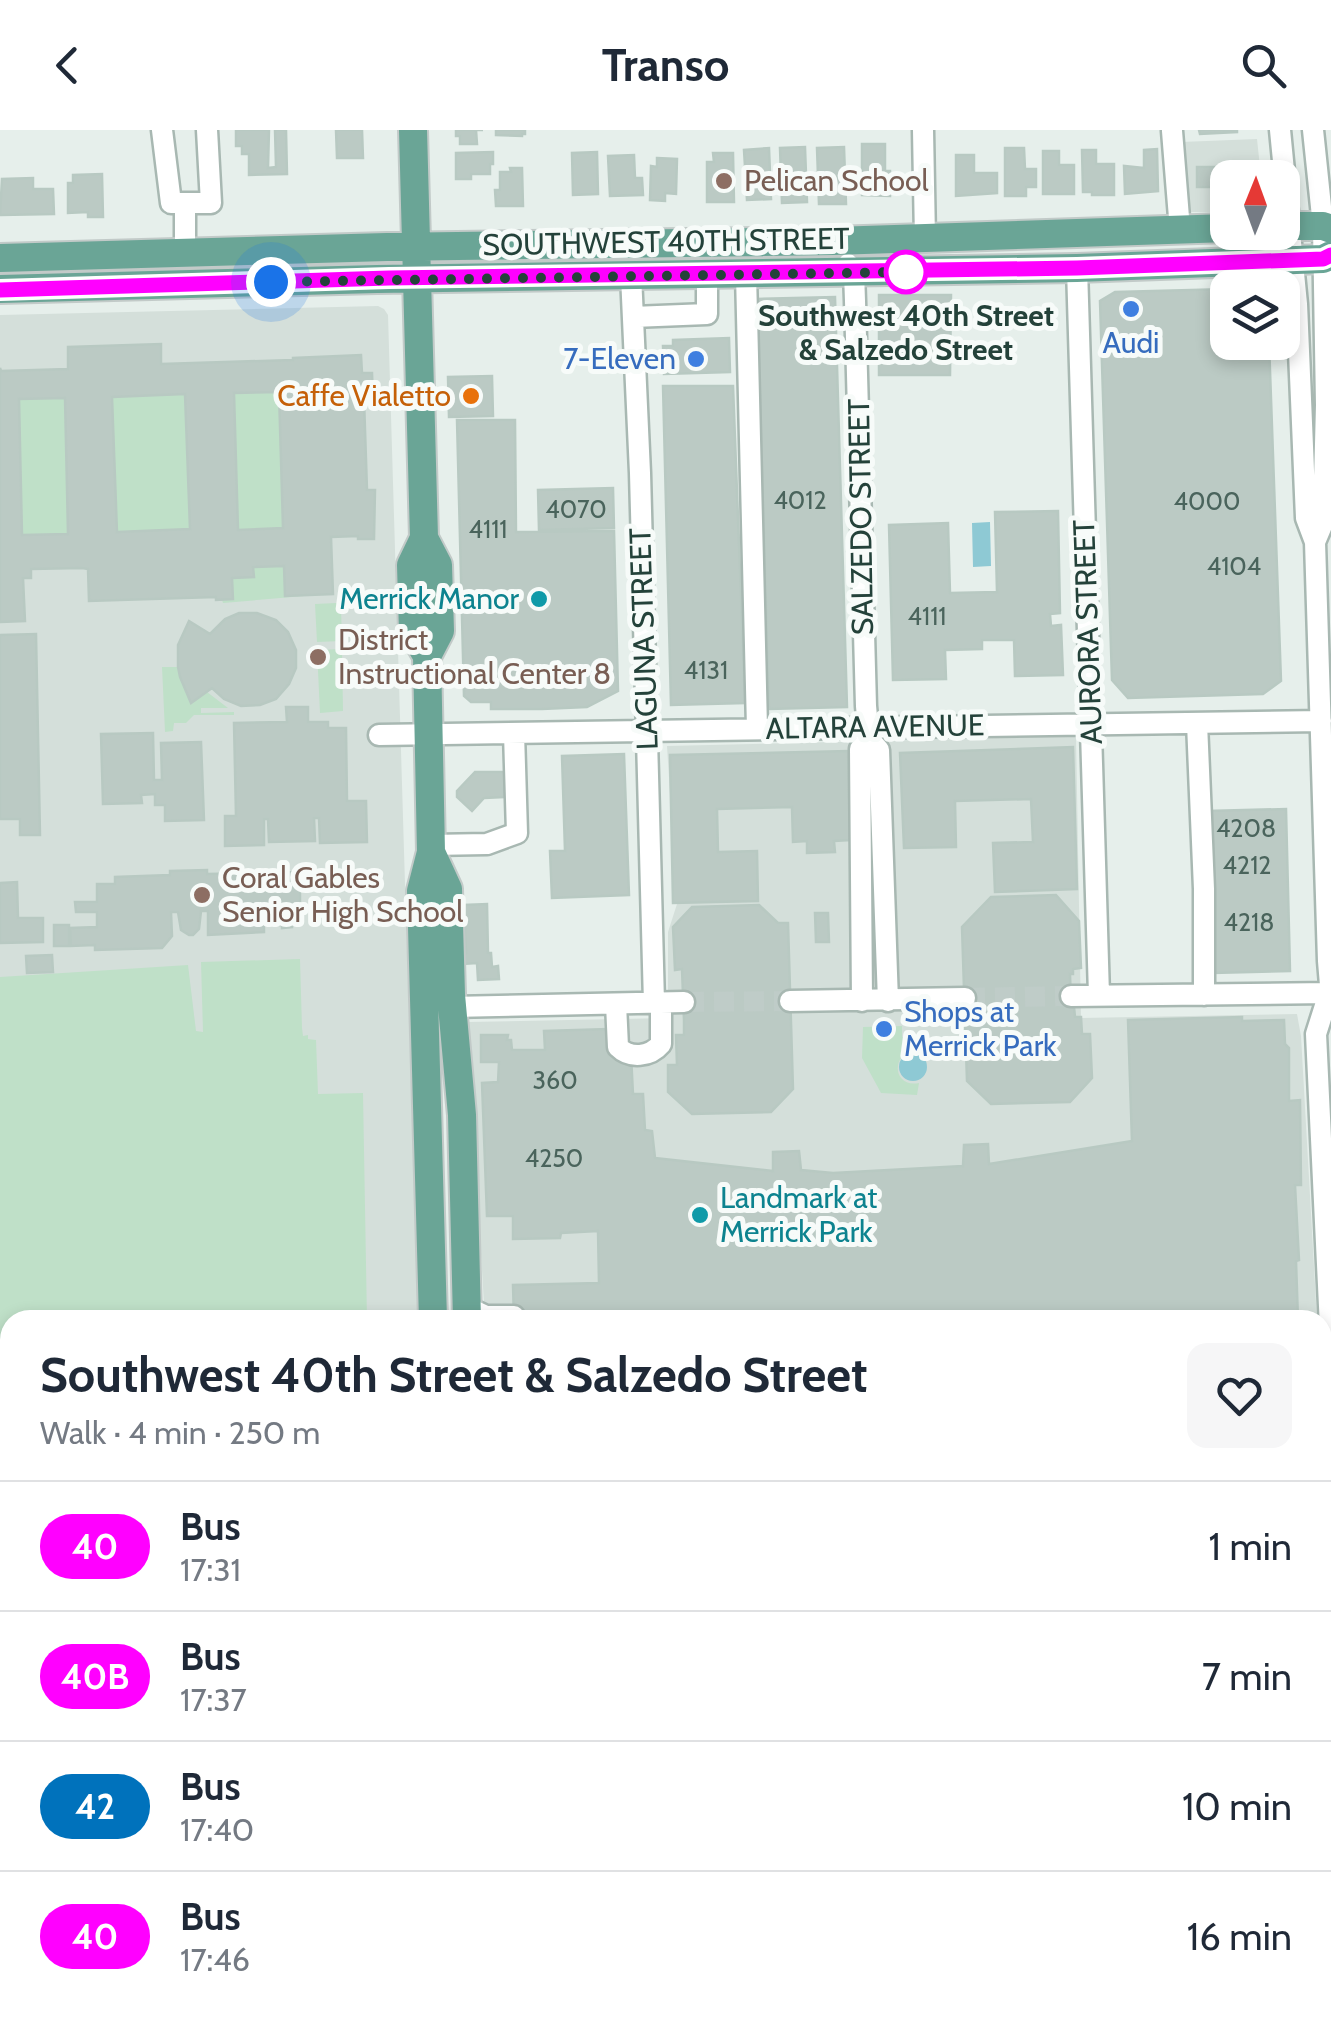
<!DOCTYPE html>
<meta charset="utf-8">
<style>
:root{--surface:#fff;--page:#f6f6f7;--text:#1f2937;--muted:#747a83;--line:#e0e1e3}
body{margin:0;font-family:Cabin,sans-serif;background:var(--page);color:var(--text);height:100vh;display:flex;flex-direction:column;font-size:38px;white-space:nowrap}
*{box-sizing:border-box;margin:0}
p{font-size:32px;color:var(--muted)}
.icon{flex:none;width:55px;height:55px;fill:none;stroke:currentColor;stroke-width:2;stroke-linecap:round;stroke-linejoin:round}
.map{position:relative;flex:1;overflow:hidden}
.drawer{position:absolute;left:0px;top:1180px;width:1332px;height:712px;display:flex;flex-direction:column;background:var(--surface);border-radius:30px 30px 0 0;box-shadow:0 5px 15px #0003}
.drawer>*{flex:none}
.badge{padding:0 20px;border-radius:32px;font-size:35px;line-height:65px}
.needle{width:65px;rotate:1deg}
.buttons{position:absolute;left:1210px;top:30px;display:grid;gap:20px}
.buttons a{display:grid;place-items:center;width:90px;height:90px;border-radius:20px;background:var(--surface);box-shadow:0 5px 15px #0003;font-size:50px}
.you{position:absolute;width:50px;height:50px;margin:-25px;border:8px solid #fff;border-radius:50%;background:#1a73e8;box-shadow:0 0 0 15px #1a73e833}
.map>.badge{position:absolute;translate:-50% -50%;box-shadow:0 0 0 5px #fff}
.round{display:grid;place-items:center;flex:none;width:105px;height:105px;border-radius:20px;background:var(--page)}
.head{display:flex;align-items:center;justify-content:space-between;height:170px;padding:0 40px}
h1{font-size:48px;font-weight:700;line-height:75px}
ul{padding:0;list-style:none}
li{display:flex;align-items:center;gap:30px;height:130px;padding:0 40px;border-top:2px solid var(--line)}
li div{flex:1}
li b{display:block;font-size:38px}
li em{font-style:normal}
li .badge{min-width:110px;font-weight:700;text-align:center}
header{display:flex;justify-content:space-between;align-items:center;height:130px;padding:0 40px;background:var(--surface);font-size:45px;font-weight:700}
.map>svg:first-child{display:block}
</style>
<header><svg class="icon" aria-label="back" viewBox="0 0 24 24"><path d="M15 5l-7 7 7 7"/></svg>Transo<svg class="icon" aria-label="search" viewBox="0 0 24 24"><circle cx="10" cy="10" r="6"/><path d="M15 15l6 6"/></svg></header>
<div class="map">
<svg width="1331" height="1891" viewBox="0 0 1331 1891">
<rect width="100%" height="100%" fill="#e6efeb"/>
<path fill="#d4dfda" d="M1257 9 1261 47 1228 48 1227 82H1187L1181 12Z
M378 176 384 179 388 185 418 1190H10V1493H0V185Z
M1076 606 1081 888 1297 884 1301 906 1317 1190H485L467 892 668 888V802L677 774 667 616Z"/>
<path fill="#bfe0c8" d="M279 262 283 398 238 400 234 263Z
M185 264 190 399 117 402 112 267Z
M65 268 68 404 22 405 19 269Z
M284 436 285 465 304 466 223 473 222 470 233 469 232 448 253 447V437Z
M336 473 341 477 342 511 317 512 315 474Z
M342 519 343 581 320 583 317 520Z
M162 537H178L180 547 191 573 207 562 228 578H201V583L234 582V585H194L186 593H174L173 601 165 602Z
M300 829 302 898 303 906 308 905V909L316 910 318 964 363 963 367 1190H10V1252H0V847L188 835 196 901 203 902 201 832Z
M902 896V907L911 908V920C890 929 895 958 919 953L917 965 881 963 862 928 863 897Z
M1251 1882 1292 1883V1891H1241Z"/>
<path fill="#8ec9d4" d="M990 392 991 436 973 437 972 393Z
M899 937a14 14 0 1 1 28 0a14 14 0 1 1-28 0Z"/>
<path fill="#bbcac4" stroke="#b8c9c2" stroke-width="2.5" fill-rule="evenodd" d="M236 0H269L268 38 276 37 275 0H286L287 44 249 45V24H242V16H236Z
M336 0H362L363 28H337Z
M456 0H483H476L477 14H460V6H456Z
M496 0H525V4H522V6L496 5Z
M1199 0H1237V2L1200 4Z
M862 14H885V41H890V66L862 65Z
M805 17 807 72 782 73 780 18Z
M844 17 846 74H819L817 18Z
M769 18 771 69 747 70 744 20Z
M1005 18H1024L1025 39H1036V57H1026V66H1005Z
M1157 19 1158 61 1125 64 1124 36 1144 38V20Z
M1082 20H1096V34H1114V65H1092V62H1083Z
M1043 21H1059V35H1074V64H1043Z
M493 22V34H490V44H471V49H456V23Z
M597 22 598 64 573 65 572 23Z
M713 23H733L734 72H707V32H714Z
M634 25 635 48H642L643 65 610 66 608 26Z
M956 25H974V43H997V63L956 66Z
M657 28 677 29 676 64 665 63V71L650 70 651 36 657 37Z
M1197 37H1235V48H1228V57H1197Z
M510 38H522L523 76H496L495 60H500V42H511Z
M102 44 103 87H88V82L68 83V53H73V45Z
M33 48V59H53L54 84 0 85 2 49Z
M1228 159V212H1269L1281 551 1263 564 1128 568 1112 550 1100 171 1115 162Z
M879 165H951L950 245H879Z
M835 167 847 577 769 579 757 169Z
M729 208 730 242 664 244 663 216H673V210Z
M161 214V234L293 230V228L361 225 362 243H372L373 268 364 269 367 360H375L374 409H358V406L331 407 333 464 285 466 284 436 253 437 254 447 232 448 233 469 216 470V467L89 471 88 439 82 438 31 439V448H23L25 491 0 492V238L1 241 68 239V217ZM279 262 283 398 238 400 234 263ZM185 264 190 399 117 402 112 267ZM65 268 68 404 22 405 19 269Z
M492 246 493 286 449 287 448 247Z
M663 256H733L745 573 671 575Z
M457 290H515L516 402 614 401 618 561 587 577 542 579H491V572H471L464 566Z
M613 358 614 398 539 400 538 360Z
M1058 381 1060 483 1050 484 1051 496 1061 495 1063 545 1015 546 1014 510H982V519L945 520 946 549 893 550 889 395 948 393 950 463 997 462 995 382Z
M239 483H257L276 490 288 502 296 520V538L289 554 276 569 260 575 241 576 224 569 212 558 191 573 180 547 178 537V515L189 491 210 504 225 489Z
M36 504 40 705H20V689H0V505Z
M286 577H308V592H328V598H346L347 671H366L367 712 320 713 319 688H314L315 711 269 712 268 689H264V715L225 716V686H236L234 593 287 592Z
M153 603 154 650H162L161 613 201 612 204 690 165 691V675H155V664L141 665 142 673 103 674 101 604Z
M1073 617 1077 759 995 762 993 713 1033 712 1031 669 955 671 956 717 904 718 900 623Z
M848 621 850 710 834 711 835 722 807 723V711L793 712 792 677 717 679 718 722 757 721 758 771 673 773 670 625Z
M624 624 629 765 552 768 550 721H565L562 626Z
M475 642H507L508 659H504V667L484 668 472 681 457 667V661Z
M1286 679 1290 841 1213 843 1208 681Z
M207 740V744L300 742V776L292 775V797L282 798V795H264V802L208 805V781H201L199 799 193 805H189L181 800 178 782H171L172 806 162 818 95 820V815L71 816 70 798 97 797V782H76L75 772H97V754H115V747L170 745V741Z
M17 752 18 788H43V812L0 813V753Z
M1056 765 1079 791 1081 838 1073 839V844H1070L1071 877H1074L1075 887H1081L1082 904H1090L1092 948 1070 972 991 974 967 951 962 797 991 767Z
M487 774 488 823H491L492 837 498 836 499 849 478 850 477 833 463 834 462 824 466 823 464 775Z
M759 775 778 793H788L793 959 771 982 692 984 668 962V935H677L676 905H684V890L682 839 675 840 673 797 692 777Z
M815 783H828L829 812H816Z
M54 795H69V816H54Z
M52 825 53 842 27 843 26 826Z
M1242 887V891L1284 890 1285 914 1289 918V971L1300 970 1301 1055H1295L1299 1130 1296 1131 1298 1190H514L513 1155 599 1153 598 1101 561 1103 560 1108 513 1109V1086H487L482 953 498 952 499 932H481V905H508L507 910H511L512 920H545L544 901 608 899 609 925H631L633 964H643L645 1000 652 1001 655 1028 773 1041V1022L799 1021 801 1040 833 1043 963 1036 964 1015 988 1014 989 1034 1132 1011 1128 890Z
M5 1543H10V1568H6Z
M1326 1566 1331 1571V1709L1322 1716V1569Z
M0 1648 10 1651V1670L0 1668Z
M9 1749V1772H0V1750Z
M69 1882H100V1891H69Z
M131 1882H165V1889L131 1888Z
M278 1882H293V1889H278Z
M374 1882H416V1891H374Z
M508 1882H539L533 1888 508 1886Z
M621 1882 702 1883 693 1891H612Z
M961 1882H1131L1121 1891H951Z"/>
<g fill="none" stroke-linecap="round" stroke-linejoin="round">
<path stroke="#bfccc8" stroke-width="20" stroke-dasharray="20 10" stroke-linecap="butt" d="M965 868 1071 866
M684 872 790 871"/>
<defs>
<path id="minor" d="M162 0 171 73H211L207 0
M923 0 925 109
M1280 0 1297 174 1306 388 1315 412 1328 831 1331 867
M1313 0 1323 96 1326 275 1323 393 1315 412
M1172 1 1180 100
M185 123V75
M848 134 854 142 855 171 866 576 869 609 879 620 888 871
M1077 138 1099 865
M746 144 757 598
M631 145 640 343 654 873
M633 187 707 184V144
M1197 593 1204 759V865
M379 605 1321 591
M431 715 487 714 517 703 514 603
M1329 863 1316 904 1331 1218
M1071 866 1329 863
M790 871 965 868
M862 871 860 619 869 609
M616 874 618 917C630 929 650 927 661 914V873
M451 877 684 872
M467 1177 486 1186H514
M1322 1247 1331 1236
M1326 1283 1331 1259
M1325 1412 1331 1477
M1322 1554 1331 1549
M0 1610H10
M0 1810 10 1809
M1322 1847H1331
M354 1882V1891
M421 1882V1891
M708 1882 715 1891
M755 1891 765 1882
M927 1891 937 1882"/>
<path id="major" d="M413 0 424 408 438 435 440 501 427 526 431 722 421 761 433 1190
M1282 96H1323L1331 99
M0 128 387 117 833 111 1228 98
M0 159 377 149 1077 138 1323 129 1331 125
M424 408 411 435 413 502 427 526
M431 722 448 759 451 865 462 985 467 1190
M465 1882 466 1891"/>
<path id="highway" d="M1322 1759 1331 1752
M1322 1804 1331 1796
M1170 1891 1179 1882
M1222 1891 1232 1882"/>
</defs>
<use href="#minor" stroke="#a8b8b2" stroke-width="25"/>
<use href="#major" stroke="#c2cac8" stroke-width="32"/>
<use href="#highway" stroke="#c2cac8" stroke-width="35"/>
<use href="#minor" stroke="#fff" stroke-width="20"/>
<use href="#major" stroke="#6aa596" stroke-width="28"/>
<use href="#highway" stroke="#2f6f62" stroke-width="30"/>
<defs>
<path id="rail" d="M1322 1493 1331 1485
M1322 1530 1331 1523
M869 1891 878 1882
M906 1891 916 1882"/>
</defs>
<use href="#rail" stroke="#5f7d75" stroke-width="9"/>
<use href="#rail" stroke="#f7fbf9" stroke-width="5" stroke-dasharray="15" stroke-linecap="butt"/>
</g>
<g fill="none" stroke-linecap="round" stroke-linejoin="round">
<defs>
<path id="line" d="M0 160 389 148 1077 138 1323 129 1331 125"/>
</defs>
<use href="#line" stroke="#fff" stroke-width="22"/>
<use href="#line" stroke="#f0f" stroke-width="15"/>
<path stroke="#24423a" stroke-width="10" stroke-dasharray="0 18" d="M271 152 906 142"/>
</g>
<g fill="#8d6e63" stroke="#f7fbf9" stroke-width="4">
<circle cx="724" cy="51" r="10"/>
<circle cx="318" cy="527" r="10"/>
<circle cx="202" cy="765" r="10"/>
</g>
<circle fill="#fff" stroke="#f0f" stroke-width="5" cx="906" cy="142" r="20"/>
<g fill="#3f7fe0" stroke="#f7fbf9" stroke-width="4">
<circle cx="1131" cy="179" r="10"/>
<circle cx="696" cy="229" r="10"/>
<circle cx="884" cy="899" r="10"/>
</g>
<circle fill="#e8710a" stroke="#f7fbf9" stroke-width="4" cx="471" cy="266" r="10"/>
<g fill="#0f9aa8" stroke="#f7fbf9" stroke-width="4">
<circle cx="539" cy="469" r="10"/>
<circle cx="700" cy="1085" r="10"/>
</g>
<g text-anchor="middle" stroke-width="10" stroke-linejoin="round" paint-order="stroke">
<g font-size="25" fill="#4a645c">
<text x="800" y="379">4012</text>
<text x="1207" y="380">4000</text>
<text x="576" y="388">4070</text>
<text x="488" y="408">4111</text>
<text x="1234" y="445">4104</text>
<text x="927" y="495">4111</text>
<text x="706" y="549">4131</text>
<text x="1246" y="707">4208</text>
<text x="1247" y="744">4212</text>
<text x="1249" y="801">4218</text>
<text x="555" y="959">360</text>
<text x="554" y="1037">4250</text>
</g>
<g font-size="30" fill="#785e54" stroke="#f7fbf9" text-anchor="start">
<text x="744" y="61">Pelican School</text>
<text x="338" y="520">District<tspan x="338" dy="34">Instructional Center 8</tspan></text>
<text x="222" y="758">Coral Gables<tspan x="222" dy="34">Senior High School</tspan></text>
</g>
<g font-size="30" fill="#24423a" stroke="#f7fbf9">
<text transform="translate(666 112) rotate(-1)" y="10">SOUTHWEST 40TH STREET</text>
<text transform="translate(861 387) rotate(-91)" y="10">SALZEDO STREET</text>
<text transform="translate(1088 502) rotate(-92)" y="10">AURORA STREET</text>
<text transform="translate(644 509) rotate(-92)" y="10">LAGUNA STREET</text>
<text transform="translate(875 597) rotate(-1)" y="10">ALTARA AVENUE</text>
</g>
<g font-size="30" font-weight="bold" fill="#24423a" stroke="#f7fbf9">
<text x="906" y="196">Southwest 40th Street<tspan x="906" dy="34">&amp; Salzedo Street</tspan></text>
</g>
<g font-size="30" fill="#366cbe" stroke="#f7fbf9">
<text x="1131" y="223">Audi</text>
<text x="676" y="239" text-anchor="end">7-Eleven</text>
<text x="904" y="892" text-anchor="start">Shops at<tspan x="904" dy="34">Merrick Park</tspan></text>
</g>
<g font-size="30" fill="#c56008" stroke="#f7fbf9" text-anchor="end">
<text x="451" y="276">Caffe Vialetto</text>
</g>
<g font-size="30" fill="#0d838f" stroke="#f7fbf9" text-anchor="end">
<text x="519" y="479">Merrick Manor</text>
<text x="720" y="1078" text-anchor="start">Landmark at<tspan x="720" dy="34">Merrick Park</tspan></text>
</g>
</g>
</svg>
<div class="buttons">
<a><svg class="needle" viewBox="-14 -14 28 28"><path d="M0-13l5 13h-10z" fill="#e53935"/><path d="M0 13l5-13h-10z" fill="#747a83"/></svg></a>
<a><svg class="icon" aria-label="layers" viewBox="0 0 24 24"><path d="M12 4l9 5-9 5-9-5zM3 14l9 5 9-5"/></svg></a>
</div>
<div class="you" style="left:271px;top:152px"></div>
<section class="drawer">
<div class="head"><div><h1>Southwest 40th Street &amp; Salzedo Street</h1><p>Walk · 4 min · 250 m</p></div><a class="round"><svg class="icon" aria-label="heart" viewBox="0 0 24 24"><path d="M12 20l-8-8c-3-5 5-10 8-4 3-6 11-1 8 4z"/></svg></a></div>
<ul>
<li><span class="badge" style="background:#f0f;color:#fff">40</span><div><b>Bus</b><p>17:31</p></div><em>1 min</em></li>
<li><span class="badge" style="background:#f0f;color:#fff">40B</span><div><b>Bus</b><p>17:37</p></div><em>7 min</em></li>
<li><span class="badge" style="background:#0072bc;color:#fff">42</span><div><b>Bus</b><p>17:40</p></div><em>10 min</em></li>
<li><span class="badge" style="background:#f0f;color:#fff">40</span><div><b>Bus</b><p>17:46</p></div><em>16 min</em></li>
</ul>
</section>
</div>
